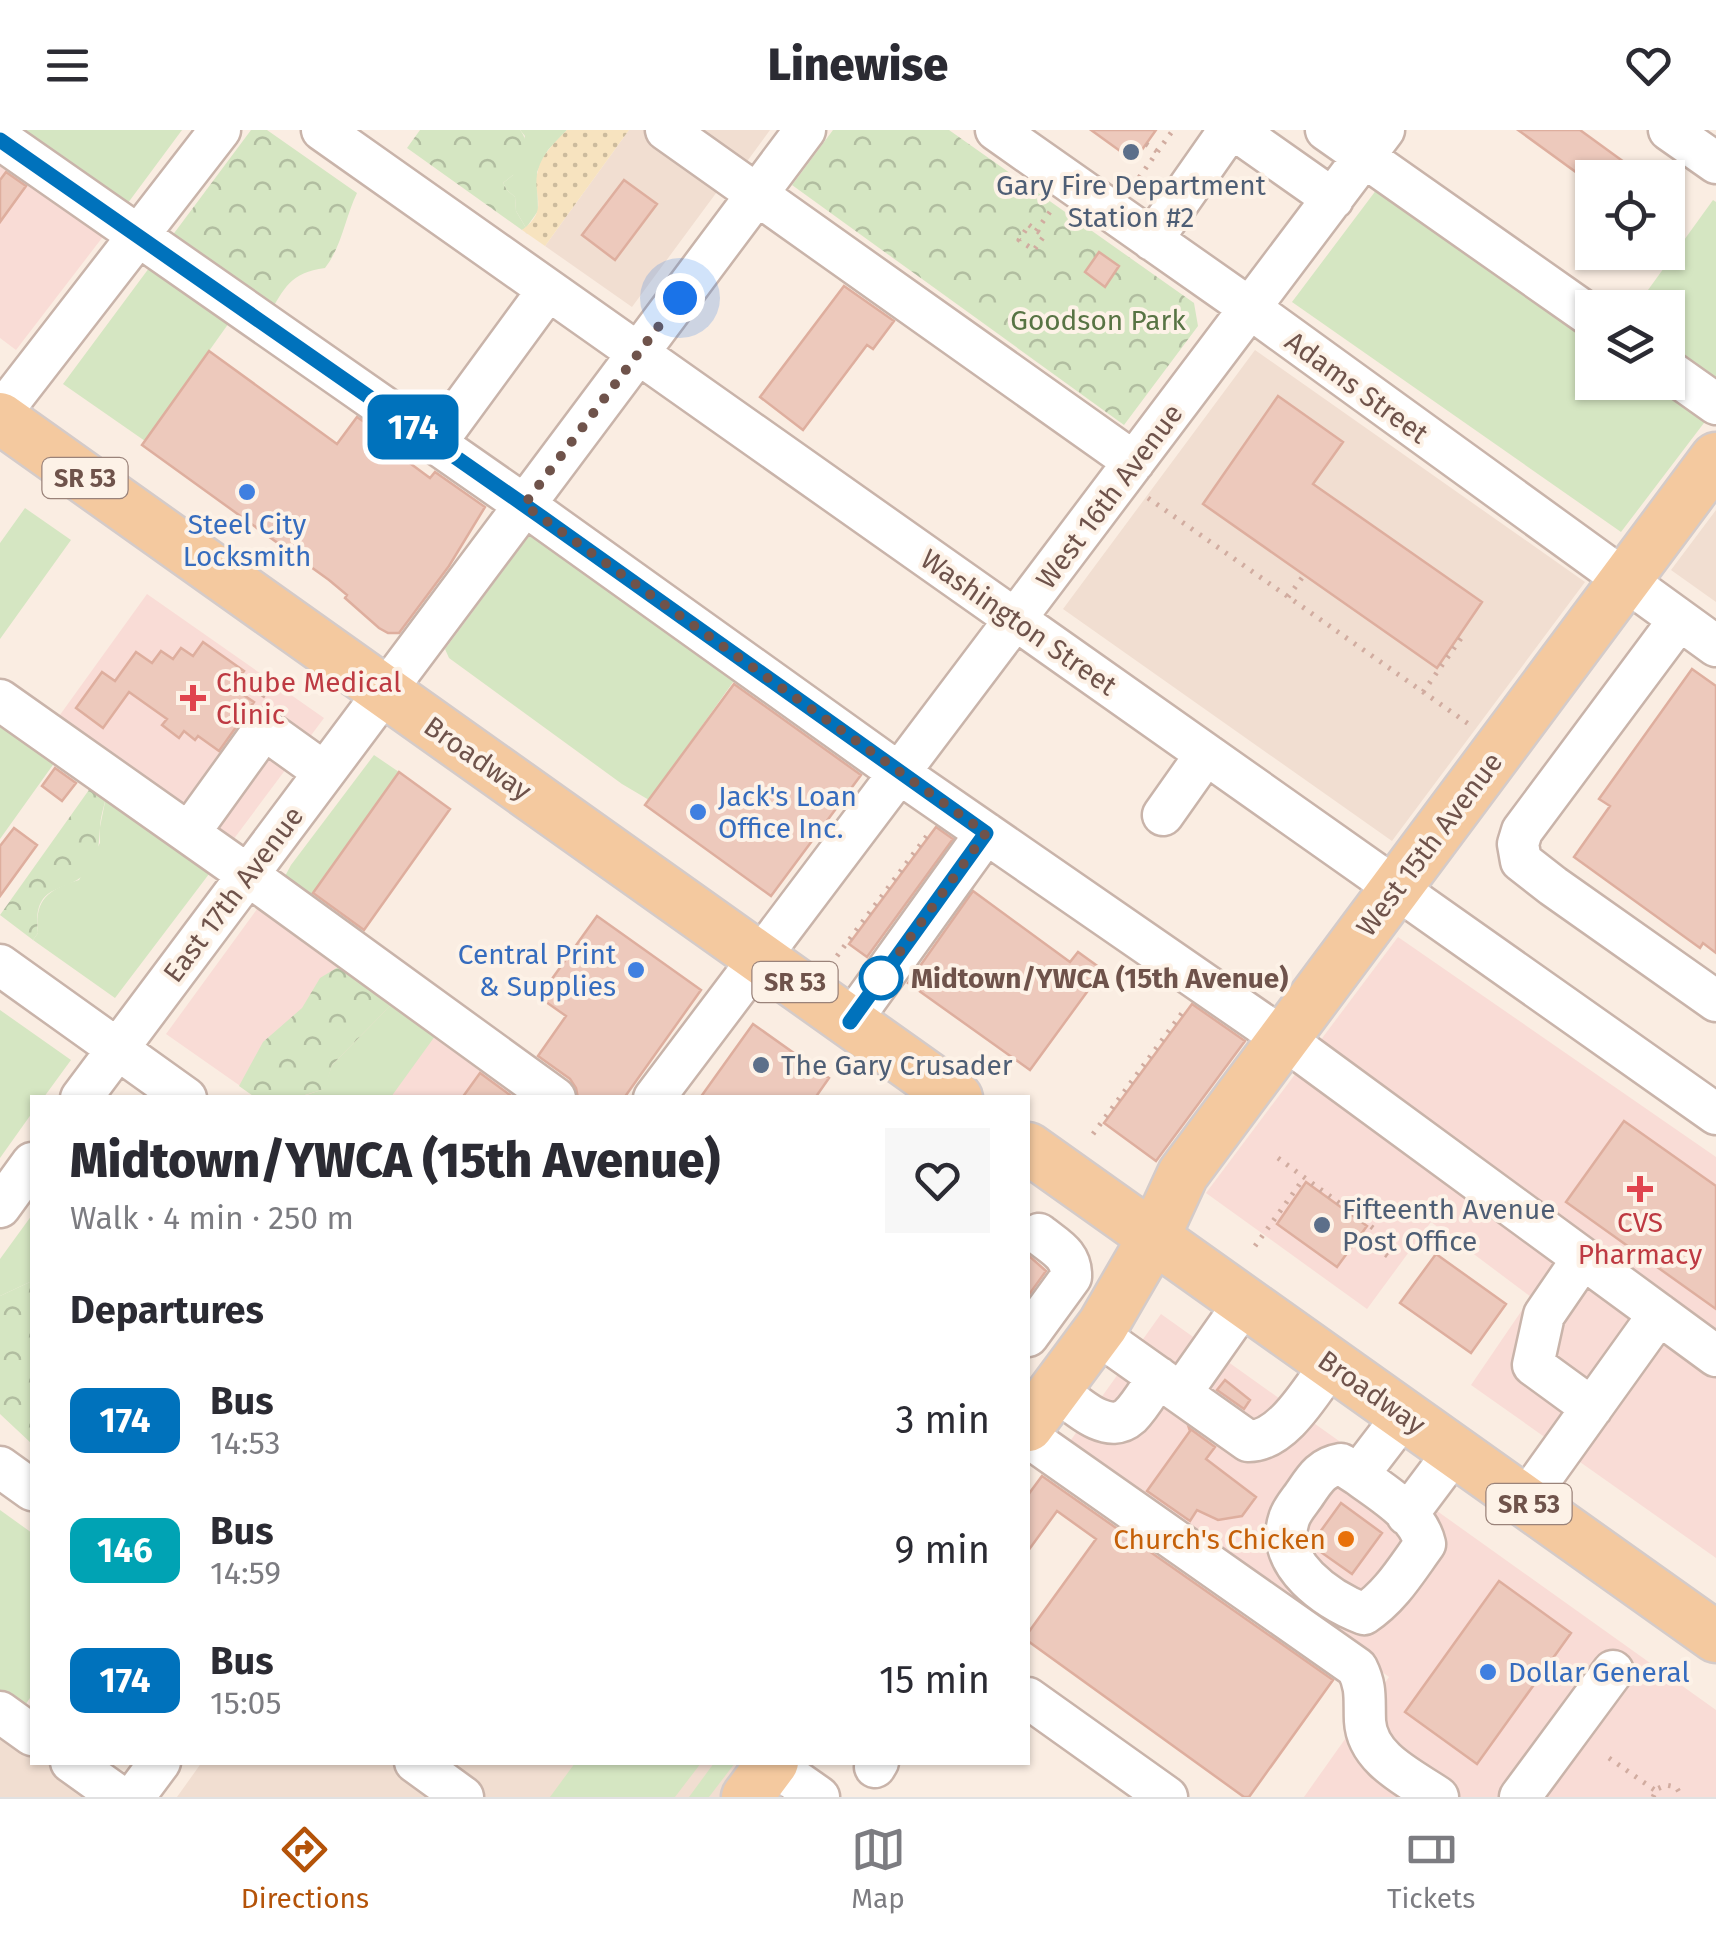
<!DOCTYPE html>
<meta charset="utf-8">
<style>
:root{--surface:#fff;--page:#f7f7f7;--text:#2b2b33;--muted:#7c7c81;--line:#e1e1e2;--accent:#b45309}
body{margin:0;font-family:"Fira Sans",sans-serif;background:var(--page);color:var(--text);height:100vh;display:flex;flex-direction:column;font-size:38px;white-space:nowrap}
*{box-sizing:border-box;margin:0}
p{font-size:32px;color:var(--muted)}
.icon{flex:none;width:55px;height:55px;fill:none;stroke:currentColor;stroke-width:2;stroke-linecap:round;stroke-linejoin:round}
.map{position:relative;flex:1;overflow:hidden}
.side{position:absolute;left:30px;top:965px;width:1000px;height:670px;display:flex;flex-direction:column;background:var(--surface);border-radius:0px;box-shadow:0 2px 8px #0004}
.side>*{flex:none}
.badge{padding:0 20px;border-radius:15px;font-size:35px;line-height:65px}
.tools{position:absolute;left:1575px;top:30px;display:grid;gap:20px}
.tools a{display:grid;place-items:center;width:110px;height:110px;border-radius:0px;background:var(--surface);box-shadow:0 2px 8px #0004;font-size:50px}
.you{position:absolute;width:50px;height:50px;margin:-25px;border:8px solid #fff;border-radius:50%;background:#1a73e8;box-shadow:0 0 0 15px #1a73e833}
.map>.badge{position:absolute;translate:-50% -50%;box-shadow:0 0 0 5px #fff}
h2{padding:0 40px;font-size:38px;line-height:90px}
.round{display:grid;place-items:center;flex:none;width:105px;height:105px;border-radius:0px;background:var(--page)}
.headline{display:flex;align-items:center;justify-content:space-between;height:170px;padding:0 40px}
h1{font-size:48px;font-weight:800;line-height:75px}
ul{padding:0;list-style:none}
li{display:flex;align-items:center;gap:30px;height:130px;padding:0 40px}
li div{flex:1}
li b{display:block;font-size:38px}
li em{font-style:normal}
li .badge{min-width:110px;font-weight:700;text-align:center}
header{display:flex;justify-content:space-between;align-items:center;height:130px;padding:0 40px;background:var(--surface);font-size:45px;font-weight:800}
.tab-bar{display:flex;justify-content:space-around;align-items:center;height:140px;border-top:2px solid var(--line);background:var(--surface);font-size:28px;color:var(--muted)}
.tab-bar a{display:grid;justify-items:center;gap:5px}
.tab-bar .on{color:var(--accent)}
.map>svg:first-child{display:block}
</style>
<header><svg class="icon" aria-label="menu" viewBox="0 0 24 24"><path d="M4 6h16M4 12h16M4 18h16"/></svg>Linewise<svg class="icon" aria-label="heart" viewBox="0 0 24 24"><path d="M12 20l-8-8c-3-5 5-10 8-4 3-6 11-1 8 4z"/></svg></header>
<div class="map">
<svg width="1716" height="1667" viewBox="0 0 1716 1667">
<defs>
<pattern id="forest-crowns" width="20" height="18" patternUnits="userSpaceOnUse" patternTransform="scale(2.5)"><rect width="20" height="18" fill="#d5e6c2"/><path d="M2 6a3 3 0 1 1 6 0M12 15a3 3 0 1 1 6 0" fill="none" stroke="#b1bda0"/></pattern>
<pattern id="sand-dots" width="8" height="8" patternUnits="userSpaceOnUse" patternTransform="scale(2.5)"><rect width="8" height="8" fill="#f7e3bf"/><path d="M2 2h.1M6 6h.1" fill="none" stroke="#ccbb9d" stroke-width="1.8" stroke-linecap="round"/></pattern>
</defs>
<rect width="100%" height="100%" fill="#faede2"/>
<path fill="#f1ded1" d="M629 0H646L722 55 632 177 545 116Z
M682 0H770L740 41Z
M1255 220 1585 452 1392 711 1063 479Z
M1716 380V472L1671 440Z
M0 1600 32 1623V1632L46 1633 94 1667H0Z
M202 1632 788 1633 796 1667H177Z"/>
<path fill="#f9dcd6" d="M0 29 105 104 16 220 0 208Z
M147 464 324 588 230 714 57 589Z
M260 775 530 967H256L166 904Z
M1398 807 1716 1027V1428L1471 1255 1531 1167 1431 1092 1367 1179 1206 1063Z
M1161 1184 1716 1580V1667H1304L1389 1547 1068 1314Z"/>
<path fill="#d5e6c2" d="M7 0H182L122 81Z
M520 0H567L548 20 537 42 538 81 526 98 516 81 515 67 507 60 503 53 513 45 525 6Z
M1383 51 1592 201V252L1665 253 1710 285 1621 402 1292 172Z
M1713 70 1716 72V263L1668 228V178H1635Z
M155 130 236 183 145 311 63 254Z
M25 378 71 410 0 509V413Z
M534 399 741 541 649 670 622 654 449 528 445 519Z
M0 593 55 632 0 709Z
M374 625 399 642 310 767 284 748 291 735Z
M106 667 209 744 115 868 33 810 38 803C34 769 49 759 79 750L100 713V697Z
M395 871 438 902 391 967 298 968 324 959 332 935Z
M0 880 71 930 44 967 32 968V983L0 1028Z
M32 1085V1151L0 1166V1129Z
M0 1380 32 1403V1565L17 1587 0 1565Z
M575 1633V1632L701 1633 675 1667H550Z
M714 1633H735L709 1667H689Z"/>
<path fill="url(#forest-crowns)" d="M251 0H267L357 63C345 88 342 116 325 138 290 143 285 157 268 186L169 110Z
M420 0H520C530 12 524 27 521 41L513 45 503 53 507 60 515 67 516 81 526 98 522 100 407 18Z
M833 0H949L1194 173 1198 196 1124 295 792 55Z
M91 657 106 667C104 677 100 688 100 698 99 712 99 723 91 736 73 767 31 746 38 803L33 810 0 785Z
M343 834 395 871 332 935 325 959 298 967 256 968 239 956 263 912 302 878 320 848Z
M32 1151V1314L0 1284V1166Z"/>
<path fill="url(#sand-dots)" d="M567 0H629L545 116 522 100C551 79 531 65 538 40 542 24 556 11 567 0Z"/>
<path fill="#edc9bc" stroke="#deae9e" stroke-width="2.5" d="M1091 0H1156L1134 31Z
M1518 0H1580L1646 48H1584Z
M6 42 26 56 0 92V50Z
M624 50 657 74 615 130 582 105Z
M1099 122 1119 136 1105 157 1085 142Z
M844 156 894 191 873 219 867 215 803 300 760 267Z
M209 221 337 314 357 287 396 314 392 320 430 348 435 342 485 377 449 436 399 503H388L379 498 345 468 347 465 329 450 142 315Z
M1278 266 1343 312 1313 354 1482 472 1437 538 1203 374Z
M203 512 244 541 232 557 254 572 219 621 198 606 195 610 184 601 179 608 162 595 167 589 129 562 103 598 76 578 102 542 115 551 136 522 152 533 161 521 173 529 181 518 193 526Z
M1692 539 1716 556V823L1703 813 1700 818 1574 727 1610 676 1599 669Z
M734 554 861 645 771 766 645 675Z
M55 638 76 653 62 671 42 656Z
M399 642 450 679 364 800 313 763Z
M936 697 953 709 867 827 849 814Z
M14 698 37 715 0 766V716Z
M973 761 1070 832 1078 822 1103 840 1030 940 908 853Z
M597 786 701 860 624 968H578L576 958 570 949 538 926 566 886 539 867Z
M1192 874 1245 911 1156 1031 1104 993Z
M753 894 829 948 815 968H700Z
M480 943 514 968H462Z
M1624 991 1716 1056V1179L1566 1072Z
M1306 1052 1367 1096 1337 1137 1277 1094Z
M1436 1124 1506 1174 1471 1223 1400 1173Z
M1028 1125 1046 1141 1028 1166Z
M1225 1250 1250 1270 1244 1279 1217 1260Z
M1189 1298 1215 1317 1206 1329 1256 1367 1242 1386 1218 1390 1197 1380 1190 1391 1147 1361 1190 1301Z
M1042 1346 1333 1550 1249 1667H1244L1028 1511V1503L1096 1409 1057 1381 1028 1421V1365Z
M1341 1373 1382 1403 1352 1444 1315 1418 1312 1413Z
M1499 1451 1571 1503 1477 1634 1405 1582Z"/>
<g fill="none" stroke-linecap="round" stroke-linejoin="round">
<defs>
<path id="minor" d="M322 0 1716 984
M666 0 1134 332
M996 0 1251 179 1716 516
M1235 0 1333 69
M1326 0 1592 187
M1669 0 1716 33
M0 9 540 386 899 643 1284 909 1716 1226
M1152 110 1229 0
M1668 240 1716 274
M0 284 220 0
M436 313 548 160
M1679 490 1522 701 1518 714 1521 731 1553 756 1716 871
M0 570 248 745 555 968
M1163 685 1206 624
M189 703 264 599 324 642
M0 835 186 968
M850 892 986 703
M81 968 805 0
M654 968 1384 0
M0 1077 32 1033
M1583 1128 1544 1185 1533 1235 1592 1278
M1097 1204 1248 1311C1283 1312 1312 1259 1331 1234
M1028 1206 1071 1147C1072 1124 1055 1117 1039 1104
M1055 1259C1074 1273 1107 1307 1130 1286 1141 1275 1149 1260 1158 1247
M1181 1263 1245 1172
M1028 1307 1357 1538C1367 1558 1364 1569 1365 1591 1367 1629 1410 1648 1438 1667
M0 1337 32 1360
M1358 1345C1382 1363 1418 1383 1425 1414 1406 1440 1391 1466 1364 1484 1328 1470 1274 1434 1289 1389 1292 1379 1301 1370 1306 1362 1316 1347 1323 1337 1341 1334L1358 1345 1404 1285
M1525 1371 1659 1184
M1407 1385 1455 1321
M1028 1568 1167 1667
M0 1582 32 1605
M71 1632 120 1667
M415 1632 463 1667
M772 1634 819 1667
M875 1637 878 1632
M134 1667 160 1632
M1520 1667 1613 1541"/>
<path id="major" d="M0 288 957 968
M1028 1018 1716 1507
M1028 1296 1103 1195 1154 1107 1183 1044 1716 328
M747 1667 773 1632"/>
</defs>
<use href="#minor" stroke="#c9b4aa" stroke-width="45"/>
<use href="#major" stroke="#d4cbc9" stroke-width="55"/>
<path stroke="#d1aca0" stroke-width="5" stroke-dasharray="2.5 8" stroke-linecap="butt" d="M1146 14 1158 22
M1133 56 1173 0
M1029 95 1044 106 1034 120 1019 110Z
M1036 101 1052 79
M1148 368 1470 595
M1288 467 1304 445
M1423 562 1462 507 1460 505
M262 567 278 545
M837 826 929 703
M1093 1004 1185 879
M1278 1028 1373 1098 1365 1110 1389 1127
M1255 1116 1304 1048
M1609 1628 1656 1661
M1653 1667 1657 1659 1666 1655 1676 1657 1682 1667"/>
<use href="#minor" stroke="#fff" stroke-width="40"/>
<use href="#major" stroke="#f4c99f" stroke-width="50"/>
</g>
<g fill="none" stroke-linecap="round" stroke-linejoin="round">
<defs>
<path id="line" d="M0 10 540 386 986 703 850 892"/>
</defs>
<use href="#line" stroke="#fff" stroke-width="22"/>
<use href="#line" stroke="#0072bc" stroke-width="15"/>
<path stroke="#6f534b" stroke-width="10" stroke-dasharray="0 18" d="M680 168 524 375 986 703 878 852 881 848"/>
</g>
<g fill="#5c6f8a" stroke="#fdf2e7" stroke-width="4">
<circle cx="1131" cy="22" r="10"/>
<circle cx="761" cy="935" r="10"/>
<circle cx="1322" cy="1095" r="10"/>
</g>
<g fill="#3f7fe0" stroke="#fdf2e7" stroke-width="4">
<circle cx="247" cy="362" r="10"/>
<circle cx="698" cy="682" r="10"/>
<circle cx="636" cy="840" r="10"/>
<circle cx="1488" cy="1542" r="10"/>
</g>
<g fill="#e0444e" stroke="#fdf2e7" stroke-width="4">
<path d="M188 553h10v10h10v10h-10v10h-10v-10h-10v-10h10z"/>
<path d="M1635 1044h10v10h10v10h-10v10h-10v-10h-10v-10h10z"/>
</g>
<circle fill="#fff" stroke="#0072bc" stroke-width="5" cx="881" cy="848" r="20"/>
<circle fill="#e8710a" stroke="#fdf2e7" stroke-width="4" cx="1346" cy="1409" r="10"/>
<g text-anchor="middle" stroke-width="8" stroke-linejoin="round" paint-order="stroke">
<g fill="#fdf2e7" stroke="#9a837a" stroke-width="2.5">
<rect x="42.5" y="328" width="85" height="40" rx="8"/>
<rect x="752.5" y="832" width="85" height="40" rx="8"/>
<rect x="1486.5" y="1354" width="85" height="40" rx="8"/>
</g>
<g font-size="25" font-weight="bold" fill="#6f534b">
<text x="85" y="357">SR 53</text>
<text x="795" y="861">SR 53</text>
<text x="1529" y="1383">SR 53</text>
</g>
<g font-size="28" fill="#4e5e75" stroke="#fdf2e7" text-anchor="start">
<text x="1131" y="65" text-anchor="middle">Gary Fire Department<tspan x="1131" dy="32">Station #2</tspan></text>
<text x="781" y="945">The Gary Crusader</text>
<text x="1342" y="1089">Fifteenth Avenue<tspan x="1342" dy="32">Post Office</tspan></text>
</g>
<g font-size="28" fill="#587444" stroke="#fdf2e7">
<text x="1098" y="200">Goodson Park</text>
</g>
<g font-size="28" fill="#6f534b" stroke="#fdf2e7">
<text transform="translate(1357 257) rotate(36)" y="10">Adams Street</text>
<text transform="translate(1109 366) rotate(-53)" y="10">West 16th Avenue</text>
<text transform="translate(1019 492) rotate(35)" y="10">Washington Street</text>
<text transform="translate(478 628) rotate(35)" y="10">Broadway</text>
<text transform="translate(1429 714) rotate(-53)" y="10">West 15th Avenue</text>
<text transform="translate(233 764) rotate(-53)" y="10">East 17th Avenue</text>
<text transform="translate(1372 1262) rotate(35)" y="10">Broadway</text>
</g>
<g font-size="28" fill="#366cbe" stroke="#fdf2e7" text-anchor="start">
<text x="247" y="404" text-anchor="middle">Steel City<tspan x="247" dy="32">Locksmith</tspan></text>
<text x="718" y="676">Jack's Loan<tspan x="718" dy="32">Office Inc.</tspan></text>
<text x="616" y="834" text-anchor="end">Central Print<tspan x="616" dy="32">&amp; Supplies</tspan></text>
<text x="1508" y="1552">Dollar General</text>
</g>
<g font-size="28" fill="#be3a42" stroke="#fdf2e7" text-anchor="start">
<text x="216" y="562">Chube Medical<tspan x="216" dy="32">Clinic</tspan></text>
<text x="1640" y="1102" text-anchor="middle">CVS<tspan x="1640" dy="32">Pharmacy</tspan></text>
</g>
<g font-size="28" font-weight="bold" fill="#6f534b" stroke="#fdf2e7" text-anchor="start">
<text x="911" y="858">Midtown/YWCA (15th Avenue)</text>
</g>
<g font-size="28" fill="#c56008" stroke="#fdf2e7" text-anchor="end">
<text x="1326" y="1419">Church's Chicken</text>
</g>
</g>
</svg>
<div class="tools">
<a><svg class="icon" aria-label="locate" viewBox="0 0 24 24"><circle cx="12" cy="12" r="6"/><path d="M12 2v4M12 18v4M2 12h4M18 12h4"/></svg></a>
<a><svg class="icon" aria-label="layers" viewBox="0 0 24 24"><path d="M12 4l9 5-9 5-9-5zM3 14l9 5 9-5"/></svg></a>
</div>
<div class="you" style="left:680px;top:168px"></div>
<b class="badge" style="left:413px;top:297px;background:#0072bc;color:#fff">174</b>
<section class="side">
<div class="headline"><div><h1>Midtown/YWCA (15th Avenue)</h1><p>Walk · 4 min · 250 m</p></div><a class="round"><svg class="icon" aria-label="heart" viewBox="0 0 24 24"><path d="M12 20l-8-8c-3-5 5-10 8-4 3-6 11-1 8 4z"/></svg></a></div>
<h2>Departures</h2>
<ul>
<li><span class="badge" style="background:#0072bc;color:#fff">174</span><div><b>Bus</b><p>14:53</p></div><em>3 min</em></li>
<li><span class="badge" style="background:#00a3b4;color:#fff">146</span><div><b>Bus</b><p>14:59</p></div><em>9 min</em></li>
<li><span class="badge" style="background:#0072bc;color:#fff">174</span><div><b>Bus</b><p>15:05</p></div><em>15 min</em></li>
</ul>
</section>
</div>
<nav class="tab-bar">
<a class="on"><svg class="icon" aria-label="directions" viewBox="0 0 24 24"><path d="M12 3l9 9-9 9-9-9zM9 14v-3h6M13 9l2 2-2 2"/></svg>Directions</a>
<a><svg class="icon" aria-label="map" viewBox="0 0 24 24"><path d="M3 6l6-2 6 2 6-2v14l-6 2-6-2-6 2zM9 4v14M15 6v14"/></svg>Map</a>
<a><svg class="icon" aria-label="tickets" viewBox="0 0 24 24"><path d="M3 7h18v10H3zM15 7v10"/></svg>Tickets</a>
</nav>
